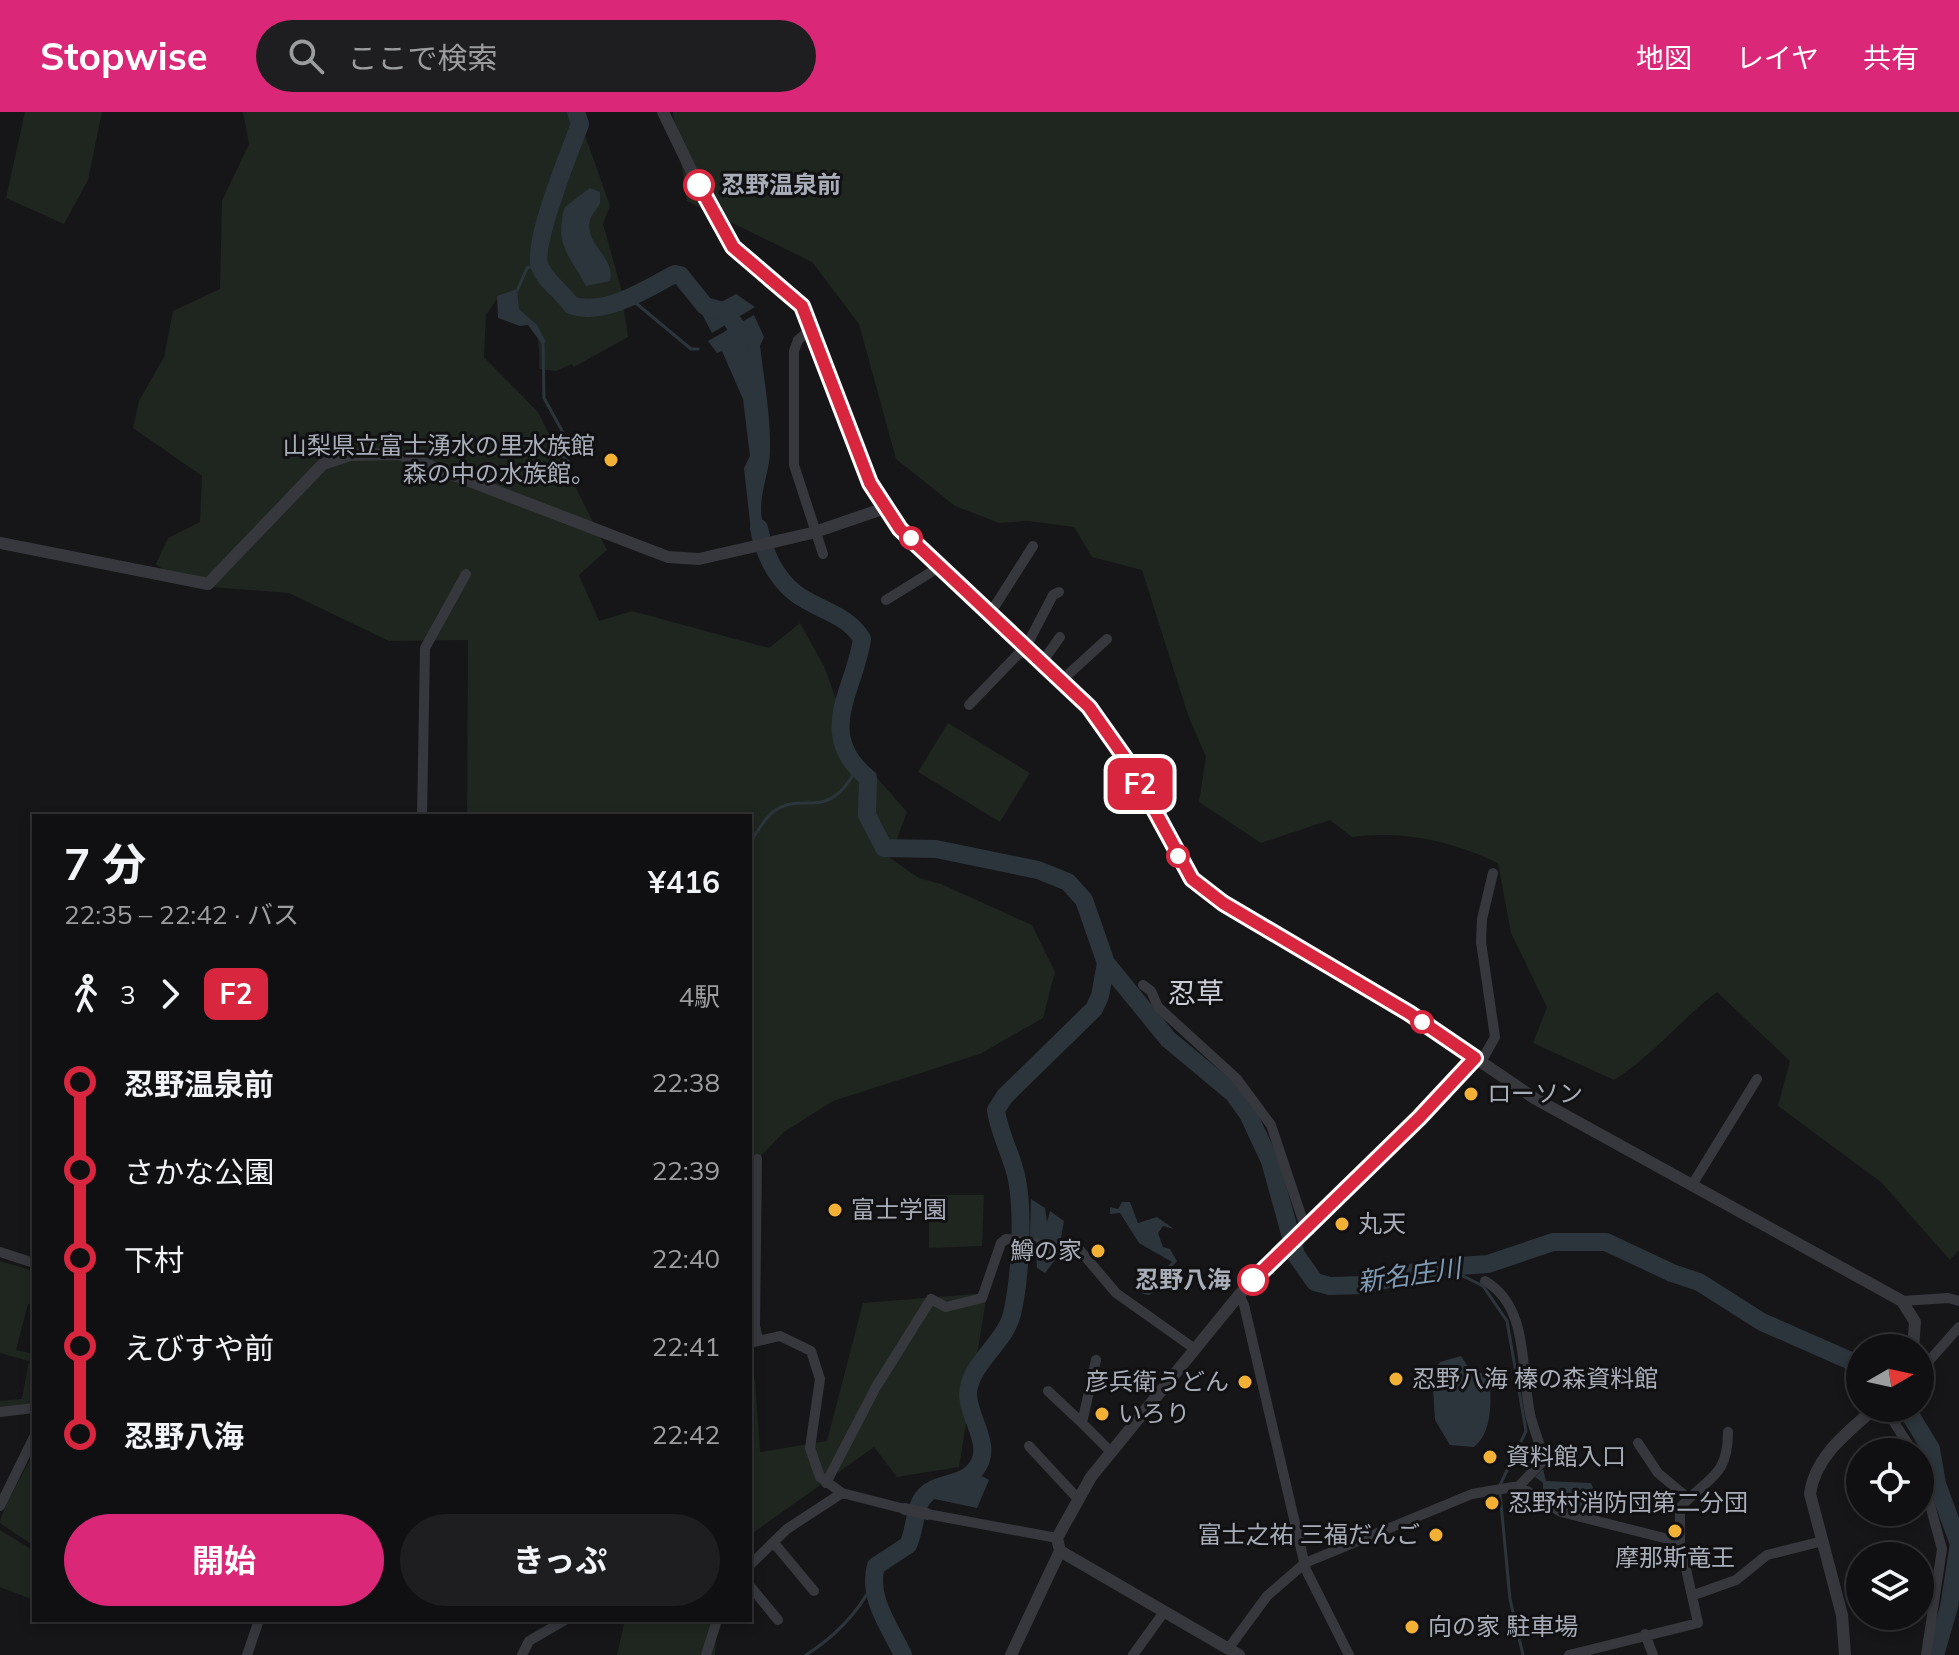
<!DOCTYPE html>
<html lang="ja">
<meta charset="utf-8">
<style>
:root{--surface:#101012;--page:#1e1e20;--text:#f1f3f6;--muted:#9c9d9f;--line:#303032;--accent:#db2777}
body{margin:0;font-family:Mulish,"Noto Sans JP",sans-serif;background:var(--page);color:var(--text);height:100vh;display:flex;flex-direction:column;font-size:30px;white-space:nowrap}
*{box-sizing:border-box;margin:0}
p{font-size:26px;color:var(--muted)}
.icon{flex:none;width:44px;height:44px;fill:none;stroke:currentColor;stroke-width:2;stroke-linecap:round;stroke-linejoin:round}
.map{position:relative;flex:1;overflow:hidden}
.side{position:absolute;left:32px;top:702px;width:720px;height:808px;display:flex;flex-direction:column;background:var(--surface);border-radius:0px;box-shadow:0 4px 12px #0003,0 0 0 2px var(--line)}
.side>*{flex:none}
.badge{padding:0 16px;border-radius:12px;font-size:28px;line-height:52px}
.needle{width:52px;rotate:81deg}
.tools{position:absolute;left:1846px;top:1222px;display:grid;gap:16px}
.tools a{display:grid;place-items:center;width:88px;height:88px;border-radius:50%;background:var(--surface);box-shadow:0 4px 12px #0003,0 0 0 2px var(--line);font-size:40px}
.map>.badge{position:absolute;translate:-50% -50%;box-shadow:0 0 0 4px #fff}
.legs{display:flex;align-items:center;gap:12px;height:88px;padding:0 32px;font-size:26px}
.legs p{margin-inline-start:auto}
.overview{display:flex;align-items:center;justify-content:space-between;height:136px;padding:0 32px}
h1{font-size:44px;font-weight:700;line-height:60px}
.action{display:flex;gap:16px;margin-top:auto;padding:16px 32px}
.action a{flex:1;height:92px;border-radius:48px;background:var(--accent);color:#fff;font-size:32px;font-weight:700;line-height:92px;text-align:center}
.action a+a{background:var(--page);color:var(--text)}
ul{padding:0 32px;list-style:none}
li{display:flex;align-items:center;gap:28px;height:88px;font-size:30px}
li i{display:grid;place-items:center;width:12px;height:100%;margin:0 10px;background:currentColor}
li i::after{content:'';width:20px;height:20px;margin:-10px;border:6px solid;border-radius:50%;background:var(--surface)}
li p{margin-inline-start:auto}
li:first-child i{background:linear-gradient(#0000 50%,currentColor 0)}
li:last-child i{background:linear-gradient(currentColor 50%,#0000 0)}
header{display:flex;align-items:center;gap:48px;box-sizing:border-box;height:112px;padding:0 40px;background:var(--accent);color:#fff}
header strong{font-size:38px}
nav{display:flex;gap:44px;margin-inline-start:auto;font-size:28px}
.search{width:560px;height:72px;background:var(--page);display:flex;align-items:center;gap:20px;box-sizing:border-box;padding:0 28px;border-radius:44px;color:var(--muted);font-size:30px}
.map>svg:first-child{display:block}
</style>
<header>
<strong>Stopwise</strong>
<div class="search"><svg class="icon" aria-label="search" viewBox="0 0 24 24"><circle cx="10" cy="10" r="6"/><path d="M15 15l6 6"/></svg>ここで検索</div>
<nav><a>地図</a><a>レイヤ</a><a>共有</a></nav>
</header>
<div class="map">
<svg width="1959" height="1543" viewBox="0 0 1959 1543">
<rect width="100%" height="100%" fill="#161618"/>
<path fill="#1e261f" d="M25 0H102L88 68 64 112 6 86Z
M243 0H570L585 23 610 94 603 112 621 176 628 225 574 255 572 252 556 259 539 257C541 211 533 212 497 187L486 203 484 245 538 300 607 438 579 463 599 509 632 499 769 536 800 511 824 554 856 642 907 700 890 746 919 766 941 772 1032 813 1055 860 1043 906 980 942 833 989 784 1020 750 1055V704H467L468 528 389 529 289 481 184 473 156 452 168 426 200 410 202 364 133 316 139 289 164 245 173 199 220 177 222 89 249 32Z
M673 0H1959V1138L1950 1148 1881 1070 1778 994 1790 949 1717 880C1680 908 1654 943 1614 968L1533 931 1547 895 1511 821 1498 751C1452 729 1404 718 1352 725L1330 708 1261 731 1199 690 1206 645 1188 603 1142 458 1092 445 1074 415 1028 409 999 411 955 394 896 347 859 212 812 150 687 89Z
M948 611 1030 661 1000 710 918 660Z
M929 1083H984L982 1134 929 1136Z
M0 1149 34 1159V1192H28L16 1238 34 1242V1291L0 1296V1289L22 1287 29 1249 0 1241Z
M987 1181 959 1355 897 1365 874 1335 750 1423V1265L755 1268 760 1340 827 1329 863 1191Z
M34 1340V1434L0 1411C0 1400 27 1355 34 1340Z
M0 1418 34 1439V1488L0 1475Z
M625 1508H717L715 1543H617Z"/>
<path fill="#2c353c" d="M590 76 600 80V91C598 97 591 103 590 108 584 133 616 145 610 169L586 174C571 145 553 132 565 95Z
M517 177 519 197 537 213 546 230 542 232 528 213 520 214 498 206 497 184Z
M736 182 755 195 712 221 696 191 723 189Z
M754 203 764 225 760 234C764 268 771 306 770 340 769 368 751 397 769 424L752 428 744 356 750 344 743 287 722 239 717 241 708 229Z
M1031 1087 1045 1096 1047 1110 1050 1099 1064 1109 1058 1144 1045 1161 1037 1156 1035 1129 1030 1126Z
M1122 1090H1130L1138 1111 1157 1105 1174 1117 1163 1114 1158 1121 1163 1135 1170 1137 1177 1149 1169 1158 1170 1169 1149 1183 1143 1182 1137 1173 1149 1171 1159 1161 1168 1165V1154L1172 1150 1139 1131 1120 1101 1110 1102V1095L1118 1097Z
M1461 1244 1472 1261H1489C1491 1284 1494 1319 1474 1335L1450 1333 1435 1308 1432 1260 1440 1250Z
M1543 1357 1546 1369 1591 1371 1597 1385 1589 1403 1543 1385V1371L1535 1365Z
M982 1364 989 1368 977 1396 930 1386C938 1369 966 1368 982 1364Z"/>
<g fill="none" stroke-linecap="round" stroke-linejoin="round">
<path stroke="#2c353c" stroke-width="3" d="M517 179 527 156 538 152
M623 190 637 192 691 237H698
M543 229 544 286 566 326 563 345 570 351
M750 731C757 720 763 708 773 700 802 677 827 713 857 656
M1445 1155 1483 1174 1507 1209 1526 1319 1500 1373
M1500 1381 1510 1487 1523 1543
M806 1543C833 1526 858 1501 872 1473"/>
<path stroke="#2c353c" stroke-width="18" d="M576 0 580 12C570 39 531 133 540 155 546 170 562 179 571 193 605 205 645 177 675 162L680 163 705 194 726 200 735 213 740 237
M759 416C764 440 775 465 795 481 817 498 848 502 862 527 855 578 814 622 868 666L867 703 884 736 936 737 1038 758 1068 770 1084 788 1106 851 1100 884 1094 897 1005 984 996 998C999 1022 1013 1045 1017 1068 1024 1104 1020 1167 1012 1202 1005 1231 969 1252 968 1282 968 1307 995 1334 975 1358 962 1375 934 1369 922 1387 914 1398 915 1420 908 1433L876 1454C867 1486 890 1515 903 1543
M1106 851 1168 927 1234 982 1248 1002 1270 1049 1296 1143 1315 1170 1330 1174 1365 1173 1431 1156 1488 1152 1553 1130H1606L1672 1161 1699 1170 1762 1210 1860 1253
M1906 1296 1931 1337 1937 1372 1959 1432 1949 1495 1935 1543"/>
<path stroke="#37383d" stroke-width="10" d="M811 217 798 228 794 239V353L823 442
M886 488 941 454
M991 500 1033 434
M1043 549 1060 525
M1062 568 1107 527
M969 593 1027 533 1053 483 1059 480
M422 704 425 536 466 462
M1143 873 1151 879 1158 895 1237 967 1271 1013 1305 1115
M1481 950 1495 925 1481 830 1482 807 1493 761
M757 1047 755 1214 758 1227
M1692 1073 1757 967
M0 1140 34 1151
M1485 1169C1531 1195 1520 1263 1531 1306 1535 1321 1541 1333 1543 1349L1519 1374
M1239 1183 1244 1193 1306 1458 1349 1543
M1902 1189 1948 1186 1959 1189
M750 1231 780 1224 811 1239 820 1267 810 1336 820 1365 842 1381 905 1397
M1096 1248 1082 1311 1111 1340
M1920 1259 1959 1215
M1048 1279 1082 1311
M1885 1296 1913 1340
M0 1300 34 1296
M1638 1331 1658 1361 1688 1386
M1029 1334 1079 1388
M1920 1356 1942 1437 1926 1543
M826 1371 876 1275 931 1187 946 1195 982 1186 1001 1131 1006 1127 1033 1130 1067 1142 1078 1136 1116 1181 1195 1237
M0 1394 34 1325
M927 1402 1057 1426
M1680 1430V1396C1707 1365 1728 1366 1728 1320
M774 1431 814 1479
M750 1453 787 1417 842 1381
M750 1474 778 1508
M1694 1483 1736 1468 1767 1443 1823 1429
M1645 1522 1653 1543
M1228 1537 1267 1484 1305 1451 1472 1382 1519 1374 1561 1400 1680 1430 1698 1511 1569 1543
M247 1543 259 1508
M522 1543 529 1529 565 1508
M706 1543 717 1508
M1133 1543 1164 1500"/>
<path stroke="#37383d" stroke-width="12" d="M663 0 718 114 733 135 802 194 870 371 900 417 1089 595 1130 653 1192 767 1223 791 1409 901 1534 986 1902 1189 1915 1210 1913 1236
M0 431 208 472 323 352 350 343 399 342 668 445 699 447 812 421 885 396
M905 1397 927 1402
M1060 1439 1239 1543
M1011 1543 1060 1439 1057 1426 1091 1365 1239 1183 1475 946
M1845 1543 1842 1503 1810 1382C1815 1344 1848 1320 1875 1296"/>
</g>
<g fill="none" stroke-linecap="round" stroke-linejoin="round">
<defs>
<path id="line-1" d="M699 73 733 135 802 194 870 371 900 417 1089 595 1130 653 1192 767 1223 791 1409 901 1475 946 1419 1006 1253 1168"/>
</defs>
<use href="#line-1" stroke="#fff" stroke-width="18"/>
<use href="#line-1" stroke="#d7263d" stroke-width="12"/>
</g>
<g fill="#fff" stroke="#d7263d" stroke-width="4">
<circle cx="699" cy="73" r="14"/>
<circle cx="911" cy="426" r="10"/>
<circle cx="1178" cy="744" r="10"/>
<circle cx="1422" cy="910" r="10"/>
<circle cx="1253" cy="1168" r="14"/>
</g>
<g fill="#f2b134" stroke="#111113" stroke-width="3">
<circle cx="611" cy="348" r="8"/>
<circle cx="1471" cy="982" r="8"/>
<circle cx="835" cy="1098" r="8"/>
<circle cx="1342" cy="1112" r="8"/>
<circle cx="1098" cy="1139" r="8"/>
<circle cx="1396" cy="1267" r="8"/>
<circle cx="1245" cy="1270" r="8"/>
<circle cx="1102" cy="1302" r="8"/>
<circle cx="1490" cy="1345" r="8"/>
<circle cx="1492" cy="1391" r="8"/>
<circle cx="1675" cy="1419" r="8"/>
<circle cx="1436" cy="1423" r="8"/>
<circle cx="1412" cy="1515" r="8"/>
</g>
<g text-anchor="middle" stroke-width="6" stroke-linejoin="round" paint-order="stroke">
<g font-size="24" font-weight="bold" fill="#a8adb8" stroke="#111113" text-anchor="start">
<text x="721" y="81">忍野温泉前</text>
<text x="1231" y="1176" text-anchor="end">忍野八海</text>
</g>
<g font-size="24" fill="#a8adb8" stroke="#111113" text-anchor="start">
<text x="595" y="342" text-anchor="end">山梨県立富士湧水の里水族館<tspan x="595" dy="28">森の中の水族館。</tspan></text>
<text x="1487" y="990">ローソン</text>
<text x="851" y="1106">富士学園</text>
<text x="1358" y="1120">丸天</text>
<text x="1082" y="1147" text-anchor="end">鱒の家</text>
<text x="1412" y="1275">忍野八海 榛の森資料館</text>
<text x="1229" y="1278" text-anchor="end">彦兵衛うどん</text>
<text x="1118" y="1310">いろり</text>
<text x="1506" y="1353">資料館入口</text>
<text x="1508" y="1399">忍野村消防団第二分団</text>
<text x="1420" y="1431" text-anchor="end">富士之祐 三福だんご</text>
<text x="1675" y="1454" text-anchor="middle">摩那斯竜王</text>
<text x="1428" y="1523">向の家 駐車場</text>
</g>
<g font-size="26" font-style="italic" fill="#7f9bb3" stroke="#111113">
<text transform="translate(1409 1163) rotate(-8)" y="9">新名庄川</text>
</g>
<g font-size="28" fill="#c9ccd4" stroke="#111113">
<text x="1196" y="891">忍草</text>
</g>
</g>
</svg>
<div class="tools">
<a><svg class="needle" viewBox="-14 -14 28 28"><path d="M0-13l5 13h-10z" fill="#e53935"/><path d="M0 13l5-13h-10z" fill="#9c9d9f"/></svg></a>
<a><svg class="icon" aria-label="locate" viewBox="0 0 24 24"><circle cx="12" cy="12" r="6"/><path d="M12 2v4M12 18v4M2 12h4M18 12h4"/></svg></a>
<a><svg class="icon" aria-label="layers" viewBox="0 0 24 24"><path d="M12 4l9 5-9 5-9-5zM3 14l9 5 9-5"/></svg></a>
</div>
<b class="badge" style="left:1140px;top:672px;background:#d7263d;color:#fff">F2</b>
<section class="side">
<div class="overview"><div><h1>7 分</h1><p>22:35 – 22:42 · バス</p></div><b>¥416</b></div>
<div class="legs"><svg class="icon" aria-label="walk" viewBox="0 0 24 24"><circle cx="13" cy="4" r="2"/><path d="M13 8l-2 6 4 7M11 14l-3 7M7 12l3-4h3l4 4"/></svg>3<svg class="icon" aria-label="forward" viewBox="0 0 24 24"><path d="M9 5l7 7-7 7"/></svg><b class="badge" style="background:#d7263d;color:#fff">F2</b><p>4駅</p></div>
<ul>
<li><i style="color:#d7263d"></i><b>忍野温泉前</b><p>22:38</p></li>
<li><i style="color:#d7263d"></i><span>さかな公園</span><p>22:39</p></li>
<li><i style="color:#d7263d"></i><span>下村</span><p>22:40</p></li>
<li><i style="color:#d7263d"></i><span>えびすや前</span><p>22:41</p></li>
<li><i style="color:#d7263d"></i><b>忍野八海</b><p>22:42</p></li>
</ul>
<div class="action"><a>開始</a><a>きっぷ</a></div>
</section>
</div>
